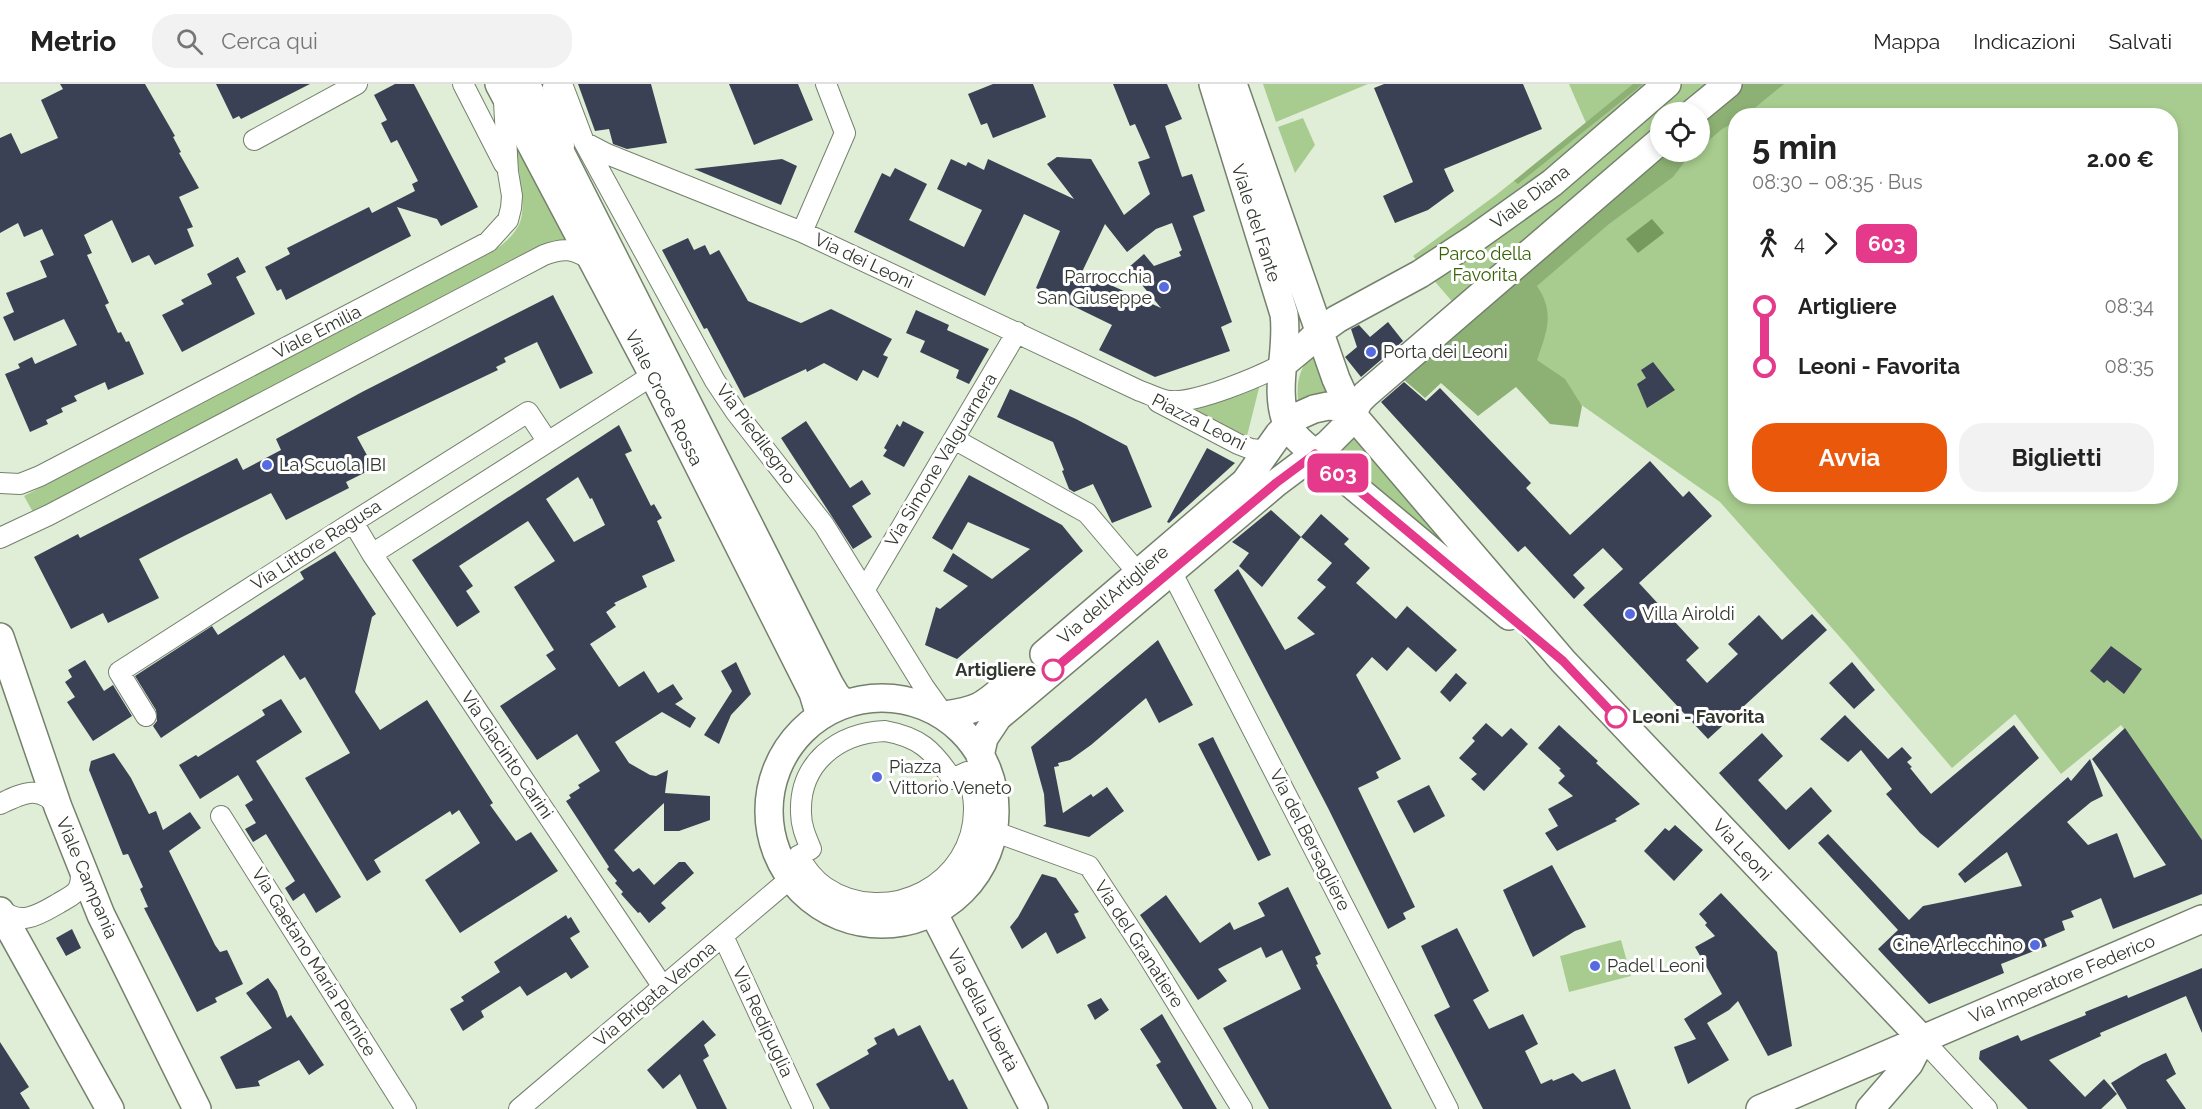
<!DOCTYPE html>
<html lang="it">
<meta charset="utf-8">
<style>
:root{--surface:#fff;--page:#f2f2f2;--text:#222;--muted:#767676;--line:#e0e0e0;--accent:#ea580c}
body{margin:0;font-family:Raleway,sans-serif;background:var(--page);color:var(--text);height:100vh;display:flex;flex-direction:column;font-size:22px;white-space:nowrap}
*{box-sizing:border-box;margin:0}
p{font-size:20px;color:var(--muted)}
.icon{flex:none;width:33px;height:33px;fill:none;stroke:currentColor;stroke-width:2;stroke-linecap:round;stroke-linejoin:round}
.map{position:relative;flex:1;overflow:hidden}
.drawer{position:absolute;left:1728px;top:24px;width:450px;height:396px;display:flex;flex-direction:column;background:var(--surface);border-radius:24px;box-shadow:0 3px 9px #0003}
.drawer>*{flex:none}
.badge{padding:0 12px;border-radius:9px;font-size:21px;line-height:39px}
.buttons{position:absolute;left:1650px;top:18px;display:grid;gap:12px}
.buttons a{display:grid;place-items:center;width:60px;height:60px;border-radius:50%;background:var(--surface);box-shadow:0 3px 9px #0003;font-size:30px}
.map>.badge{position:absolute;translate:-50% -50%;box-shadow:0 0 0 3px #fff}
.legs{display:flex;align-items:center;gap:9px;height:66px;padding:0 24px;font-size:20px}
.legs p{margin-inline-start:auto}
.overview{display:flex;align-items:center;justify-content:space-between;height:102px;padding:0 24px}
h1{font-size:33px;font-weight:700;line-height:45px}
.button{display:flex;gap:12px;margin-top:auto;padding:12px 24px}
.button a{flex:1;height:69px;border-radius:24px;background:var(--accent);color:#fff;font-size:24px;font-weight:700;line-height:69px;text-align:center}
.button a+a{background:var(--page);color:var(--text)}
ul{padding:0 24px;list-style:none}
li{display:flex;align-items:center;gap:21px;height:60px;font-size:22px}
li i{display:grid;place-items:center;width:9px;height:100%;margin:0 8px;background:currentColor}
li i::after{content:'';width:15px;height:15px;margin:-8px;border:4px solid;border-radius:50%;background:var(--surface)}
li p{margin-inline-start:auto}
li:first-child i{background:linear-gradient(#0000 50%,currentColor 0)}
li:last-child i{background:linear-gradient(currentColor 50%,#0000 0)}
header{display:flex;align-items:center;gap:36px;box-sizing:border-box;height:84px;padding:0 30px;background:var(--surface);border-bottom:2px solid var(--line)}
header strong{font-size:28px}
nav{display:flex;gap:33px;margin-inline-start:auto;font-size:21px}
.search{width:420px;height:54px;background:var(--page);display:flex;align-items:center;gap:15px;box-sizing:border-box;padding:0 21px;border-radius:24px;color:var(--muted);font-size:22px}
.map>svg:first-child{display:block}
</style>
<header>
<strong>Metrio</strong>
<div class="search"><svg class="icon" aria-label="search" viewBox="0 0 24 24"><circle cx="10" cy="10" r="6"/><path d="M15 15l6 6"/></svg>Cerca qui</div>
<nav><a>Mappa</a><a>Indicazioni</a><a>Salvati</a></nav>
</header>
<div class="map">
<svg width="2202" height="1025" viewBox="0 0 2202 1025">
<rect width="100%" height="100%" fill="#e0eed7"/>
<path fill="#a8cc8f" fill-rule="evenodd" d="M1263 0H1368L1276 38Z
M1569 0H2202V756L2121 641 2061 690 2015 630 1952 684 1847 561 1720 418 1480 250 1413 172 1496 111 1586 39ZM1660 28H1700V68H1660ZM1736 32H2170V412H1736Z
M1303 34 1315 61 1295 89 1278 43Z
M515 48 572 157 553 158 34 430 24 412 492 168C531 141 523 127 519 86 517 73 516 60 515 48Z
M1315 266 1330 311 1299 322C1295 299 1299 284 1315 266Z
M1260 300 1247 352 1188 325Z
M1353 349 1475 492 1335 366Z
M1621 856 1631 892 1569 908 1560 872Z"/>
<path fill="#8db174" d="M1633 0H1643L1518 100 1514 97Z
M1740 0H1784L1746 31 1736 32 1735 38 1722 45 1700 64V34Z
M1660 68H1696L1686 76 1673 93 1609 140 1537 202C1555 228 1547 248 1537 276L1565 295 1582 322 1578 343 1550 340 1516 303 1478 332 1441 299 1425 314 1396 289Z"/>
<path fill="#76995d" d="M1652 135 1664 149 1638 169 1626 155Z"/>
<path fill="#3b4155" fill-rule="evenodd" d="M60 0H145L175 52 173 53 181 68 179 69 199 104 179 113 193 143 187 145 194 162 155 181 149 171 132 179 112 136 84 151 92 169 87 171 109 219 105 221 118 249 121 248 126 258 129 257 144 290 108 306 105 298 74 312 77 317 61 324 63 328 46 336 48 340 30 348 5 290 20 284 18 280 32 273 35 280 77 261 64 235 14 257 3 233 14 228 6 209 47 193 40 177 54 171 42 145 24 153 18 139 0 149V54L11 49 21 70 58 54 41 16 63 5Z
M216 0H310L241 35 239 32 233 35Z
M395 0H414L478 123 441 142 437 135 397 123 411 152 286 216 281 205 277 207 265 183 290 170 287 164 369 123 372 129 415 107 412 100 418 97 397 56 391 59 381 39 387 36 374 11Z
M578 0H651L667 59 627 65 613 60 609 45 595 47Z
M729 0H798L813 36 754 61Z
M993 0H1033L1046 33 993 54 987 39 981 41 968 10Z
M1113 0H1167L1182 35 1165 42 1182 93 1192 90 1205 127 1193 132 1232 238 1221 243 1230 267 1155 293 1099 266 1112 241 1036 204 1060 147 1024 130 985 212 854 148 882 89 890 93 895 84 927 100 909 136 964 163 982 126 937 105 951 75 966 82 968 78 984 86 988 75 1074 115 1047 80 1057 73 1091 75 1124 131 1150 110 1138 78 1150 74 1135 40 1130 42ZM1172 139 1182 166 1179 168 1181 172 1154 182 1144 170 1128 184 1161 224 1082 188 1105 140 1127 168 1156 145Z
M1384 0H1523L1542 45 1444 85 1454 107 1428 126 1395 139 1383 112 1413 98 1374 4Z
M782 75 797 82 781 121 694 85Z
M688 154 694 166 705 161 710 171 719 166 748 217 801 239 831 225 892 255 883 271 888 273 878 294 863 286 857 297 824 279 807 288 806 285 744 314 707 244 704 245 662 166Z
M238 173 246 188 236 193 255 230 182 268 162 231 184 220 181 216 212 200 207 190Z
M553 211 593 289 560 305 537 258 504 274 506 278 496 283 498 286 357 353 374 384 346 398 349 404 286 436 271 409 184 452 139 475 159 514 108 539 103 529 71 545 34 473 78 450 80 454 237 374 243 386 281 366 276 355 362 308Z
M916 226 949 241 947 246 989 265 969 300 956 294 959 286 920 268 925 257 906 249Z
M1388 238 1403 257 1361 293 1345 273 1357 263 1351 245 1359 241 1370 253Z
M1653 278 1675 306 1647 324 1637 300 1646 294 1641 286Z
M1404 298 1426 317 1440 304 1531 399 1526 404 1570 451 1650 377 1683 413 1689 407 1712 432 1639 499 1699 564 1686 576 1707 599 1738 570 1728 560 1759 531 1782 556 1812 530 1827 546 1708 655 1583 521 1623 485 1603 464 1573 491 1585 504 1574 515 1525 462 1518 468 1381 318Z
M1010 305 1076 335 1127 362 1152 423 1112 439 1093 400 1074 408 1069 405 1062 387 1064 386 1053 358 997 333Z
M806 337 850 404 862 396 871 410 852 422 872 453 853 465 781 354Z
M903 337 924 348 904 383 883 372 887 366 884 364 897 340 900 343Z
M619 341 632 367 625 370 651 422 654 420 662 434 657 437 675 477 642 492 647 503 614 519 616 521 606 528 616 543 590 560 619 603 644 587 658 609 673 600 683 615 675 620 696 634 690 644 662 628 615 658 629 679 650 691 656 692 668 686 665 709 710 712V736L679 747H664V719L614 766 633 788 639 784 654 801 679 778H685L694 789 661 819 666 824 649 839 640 828 638 829 621 810 623 808 615 799 617 797 607 785 609 783 566 717 571 714 569 711 580 704 578 701 600 687 577 650 537 676 500 622 556 585 546 571 554 566 514 503 555 477 528 437 459 482 473 502 466 507 480 528 457 543 412 476ZM578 393 590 415 592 414 605 441 574 458 546 415Z
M1207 364 1235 379 1169 439 1167 438Z
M969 391 1062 441 1083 467 957 575 925 561 936 523 940 525 968 502 943 487 953 469 992 495 1030 465 968 438 952 466 932 454Z
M1271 426 1301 453 1262 503 1239 482 1249 469 1232 458Z
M1321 430 1349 455 1344 460 1370 484 1356 499 1396 535 1407 522 1457 566 1436 588 1408 563 1387 587 1372 573 1356 591 1401 675 1376 688 1379 694 1358 704 1415 823 1403 829 1406 835 1388 845 1328 724 1214 506 1238 485 1285 566 1315 550 1297 534 1326 503 1317 496 1332 479 1301 453Z
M335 467 376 530 372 533 355 608 380 646 427 616 493 719 490 721 516 757 531 748 558 787 460 849 425 796 480 759 459 726 452 731 450 727 374 776 381 788 367 797 305 694 350 669 305 593 300 596 284 571 161 654 153 642 157 637 156 626 135 592 212 542 218 551 304 495 300 488Z
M1158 556 1193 621 1159 639 1146 614 1091 661 1070 676 1058 679 1059 682 1054 683 1063 729 1091 710 1093 713 1107 703 1124 727 1089 753 1043 742 1046 740 1044 710 1031 663Z
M2111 562 2142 585 2124 610 2107 596 2104 599 2090 587Z
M85 576 104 607 113 601 132 632 93 657 67 618 75 613 65 598 72 593 68 586Z
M736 578 751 610 731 631 719 660 704 651 732 607 721 587Z
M1852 578 1875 606 1854 625 1829 599Z
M1456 589 1467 599 1450 618 1440 608Z
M281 615 302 648 256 677 341 813 316 829 304 809 293 817 285 804 295 797 266 750 253 758 245 745 256 739 245 721 253 716 238 691 200 715 179 681 196 671 198 673 265 631 262 626Z
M1845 631 1888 675 1902 663 1912 674 1907 678 1912 683 1910 684 1931 710 2014 641 2039 674 1938 764 1920 749 1886 710 1892 705 1861 666 1848 678 1820 655Z
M1486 639 1502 653 1511 644 1528 660 1484 707 1471 695 1477 690 1459 674 1475 657 1472 654Z
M1559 641 1598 677 1596 679 1640 720 1615 735 1617 737 1557 767 1545 749 1558 742 1548 725 1573 712 1558 699 1565 692 1559 686 1561 685 1538 664Z
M2125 644 2202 756V810L2113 845 2101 814 2071 827 2074 833 2062 837 2065 846 2044 855 2047 862 2001 880 2004 889 1929 920 1878 865 1898 846 1818 759 1828 750 1909 836 1923 822 2022 802 2007 768 1965 799 1958 790 2068 693 2071 697 2090 675 2103 712 2091 718 2067 738 2088 761 2117 749 2134 794 2166 781 2092 675Z
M1762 649 1783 672 1758 696 1786 726 1811 703 1832 727 1789 766 1719 689Z
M1213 653 1271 771 1258 777 1198 660Z
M114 669 131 694 149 730 156 727 163 746 190 728 201 744 169 767 215 861 220 868 227 866 243 900 215 914 217 918 197 928 144 824 148 823 140 805 143 803 128 770 123 771 89 686 91 677Z
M1429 701 1445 732 1414 749 1397 717Z
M1675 741 1703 766 1674 797 1644 767 1665 744 1669 747Z
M1552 781 1586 843 1575 847 1533 873 1503 806Z
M1042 790 1056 794 1079 828 1074 830 1086 854 1057 870 1046 848 1022 865 1010 843 1018 833Z
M1288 803 1321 870 1315 873 1318 880 1316 881 1392 1025H1269L1223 944 1301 905 1282 866 1266 874 1261 863 1218 885 1227 897 1198 916 1140 831 1166 811 1200 859 1230 838 1234 846 1265 832 1258 819Z
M1721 809 1777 868 1792 962 1768 972 1738 917 1729 926 1707 939 1729 976 1688 1000 1674 963 1696 955 1684 935 1722 910 1695 863 1715 852 1705 841 1707 839 1699 830Z
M566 831 568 835 571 833 580 848 570 854 589 883 571 895 566 888 527 912 520 902 481 927 484 933 463 947 450 925 464 917 461 913 500 888 494 878Z
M1457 844 1489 907 1473 916 1489 945 1523 930 1538 960 1525 967 1541 1000 1552 995 1553 997 1573 989 1582 998 1615 985 1631 1025H1483L1434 931 1450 923 1421 862Z
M72 845 81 864 66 872 56 854Z
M2202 884V949L2186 912 2100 949 2101 952 2049 976 2085 1013 2104 995 2117 1010 2101 1025H2028L1979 975 1980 967 2018 951 2021 957 2086 931 2085 928 2127 911 2128 914Z
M268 894 277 907 287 934 291 931 324 981 309 991 299 976 258 997 260 1002 236 1005 220 973 272 944 246 909Z
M1101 914 1109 926 1095 936 1087 921Z
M1162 930 1217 1025H1183L1156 981 1161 978 1140 945Z
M703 936 716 951 704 961 709 972 703 976 727 1025H697L680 990 663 1005 647 986Z
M920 941 949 997 953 995 968 1025H830L816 1000 869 970 867 966 877 960 874 954 894 944 898 952Z
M0 958 29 1003 20 1009 30 1025H0Z
M2166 969 2176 990 2166 996 2186 1025H2127L2111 999 2142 980Z"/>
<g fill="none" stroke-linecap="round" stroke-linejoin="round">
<defs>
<path id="street" d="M463 0 504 80
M562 0 584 58 715 297 735 327 824 441 924 603 944 631
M553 3 564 62
M254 56 357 0
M584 58 607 70 802 148 1140 307C1150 310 1161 317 1171 317 1197 319 1259 293 1283 280
M802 148 845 49 826 0
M1158 318 1238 360 1251 365 1267 367
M954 355 1087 429 1138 489
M0 399 20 400 40 392 488 158 508 136 511 124 512 112 508 88 504 18
M353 438 372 470 663 903
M0 454 49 431 544 171C565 163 573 165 592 176
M372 470 653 291
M1171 487 1448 1025
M865 505 1017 248
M146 632 119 588 353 438 528 328 548 358
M885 647C919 653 933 666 952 695L967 688C971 700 974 711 974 724 975 800 887 845 825 803 813 795 806 784 798 772L811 765C806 753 801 742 801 729 799 679 838 649 885 647Z
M0 720C23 709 40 700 58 723
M221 732 406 1025
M993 747 1089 782 1148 872 1242 1025
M0 824C19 844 40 830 59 819 65 815 74 812 78 805 82 798 81 790 81 782
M723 852 803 1025
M1922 955 1987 1025
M519 1025 791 794"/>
<path id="secondary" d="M499 0 653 291 813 609 820 632
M526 0 830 601 836 611 845 620
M1213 0 1284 230C1289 266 1273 305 1287 340 1292 352 1306 362 1315 370L1509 532
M1233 0 1336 295 1352 330 1563 577 1922 955
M1694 28 1728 0
M1283 280 1306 261 1319 248 1337 235 1420 190 1475 154 1552 99 1667 0
M0 553 58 723 101 831 197 1025
M1044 570 1245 398 1279 350 1296 333 1314 325 1328 322 1340 323 1352 330
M769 727a113 113 0 1 1 226 0a113 113 0 1 1-226 0Z
M944 631C980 626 983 622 1011 598
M980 672 984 654 998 633 1276 399 1328 360 1345 343 1359 317 1366 310 1660 57
M0 827 110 1025
M933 828 1034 1025
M1760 1025 2202 835
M1870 1025 1909 980 1922 955"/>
</defs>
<use href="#street" stroke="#74816c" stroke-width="22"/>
<use href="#secondary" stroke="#74816c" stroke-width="30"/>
<use href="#street" stroke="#fff" stroke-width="20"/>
<use href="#secondary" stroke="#fff" stroke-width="27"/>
</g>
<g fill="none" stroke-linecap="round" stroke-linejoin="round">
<defs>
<path id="line-1" d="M1053 586 1276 399 1315 370 1563 577 1616 633"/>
</defs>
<use href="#line-1" stroke="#fff" stroke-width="14"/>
<use href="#line-1" stroke="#e5398b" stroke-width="9"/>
</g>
<g fill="#576be1" stroke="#fff" stroke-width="2">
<circle cx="1164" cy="203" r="6"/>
<circle cx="1371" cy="268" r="6"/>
<circle cx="267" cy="381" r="6"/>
<circle cx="1630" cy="530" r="6"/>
<circle cx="877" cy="693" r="6"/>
<circle cx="2035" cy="861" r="6"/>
<circle cx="1595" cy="882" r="6"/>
</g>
<g fill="#fff" stroke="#e5398b" stroke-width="3">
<circle cx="1053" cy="586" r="10"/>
<circle cx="1616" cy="633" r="10"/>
</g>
<g text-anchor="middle" stroke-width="6" stroke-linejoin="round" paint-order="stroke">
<g font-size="18" fill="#31372d" stroke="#fff">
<text transform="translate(1530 113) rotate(-37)" y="6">Viale Diana</text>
<text transform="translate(1256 139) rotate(72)" y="6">Viale del Fante</text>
<text transform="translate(864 177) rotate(25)" y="6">Via dei Leoni</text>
<text transform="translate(317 248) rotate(-27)" y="6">Viale Emilia</text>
<text transform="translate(664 314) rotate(63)" y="6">Viale Croce Rossa</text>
<text transform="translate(1199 338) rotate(27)" y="6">Piazza Leoni</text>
<text transform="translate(756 350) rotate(53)" y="6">Via Piedilegno</text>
<text transform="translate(941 376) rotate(-59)" y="6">Via Simone Valguarnera</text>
<text transform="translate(316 461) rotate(-33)" y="6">Via Littore Ragusa</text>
<text transform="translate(1113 511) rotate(-41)" y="6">Via dell'Artigliere</text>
<text transform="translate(507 671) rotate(56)" y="6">Via Giacinto Carini</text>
<text transform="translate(1310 756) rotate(63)" y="6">Via del Bersagliere</text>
<text transform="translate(1742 766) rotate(47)" y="6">Via Leoni</text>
<text transform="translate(87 794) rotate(67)" y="6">Viale Campania</text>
<text transform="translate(1139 860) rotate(57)" y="6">Via del Granatiere</text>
<text transform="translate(314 878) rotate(58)" y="6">Via Gaetano Maria Pernice</text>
<text transform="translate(2062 895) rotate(-23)" y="6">Via Imperatore Federico</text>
<text transform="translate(655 910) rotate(-40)" y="6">Via Brigata Verona</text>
<text transform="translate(983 926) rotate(63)" y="6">Via della Libertà</text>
<text transform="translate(763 938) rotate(65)" y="6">Via Redipuglia</text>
</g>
<g font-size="18" fill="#376204" stroke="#fff">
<text x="1485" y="176">Parco della<tspan x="1485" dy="21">Favorita</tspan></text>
</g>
<g font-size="18" fill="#31372d" stroke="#fff" text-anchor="start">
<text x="1152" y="199" text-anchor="end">Parrocchia<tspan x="1152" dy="21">San Giuseppe</tspan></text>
<text x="1383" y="274">Porta dei Leoni</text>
<text x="279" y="387">La Scuola IBI</text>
<text x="1642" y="536">Villa Airoldi</text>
<text x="889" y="689">Piazza<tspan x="889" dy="21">Vittorio Veneto</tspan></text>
<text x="2023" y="867" text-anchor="end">Cine Arlecchino</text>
<text x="1607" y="888">Padel Leoni</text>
</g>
<g font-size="18" font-weight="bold" fill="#31372d" stroke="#fff" text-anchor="end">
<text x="1036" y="592">Artigliere</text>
<text x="1632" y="639" text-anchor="start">Leoni - Favorita</text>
</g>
</g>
</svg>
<div class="buttons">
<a><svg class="icon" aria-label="locate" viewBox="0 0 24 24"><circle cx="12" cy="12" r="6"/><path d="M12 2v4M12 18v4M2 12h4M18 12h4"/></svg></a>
</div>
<b class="badge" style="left:1338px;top:389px;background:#e5398b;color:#fff">603</b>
<section class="drawer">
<div class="overview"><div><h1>5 min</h1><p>08:30 – 08:35 · Bus</p></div><b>2.00 €</b></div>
<div class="legs"><svg class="icon" aria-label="walk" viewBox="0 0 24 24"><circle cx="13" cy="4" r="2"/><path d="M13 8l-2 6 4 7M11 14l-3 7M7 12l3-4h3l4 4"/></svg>4<svg class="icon" aria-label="forward" viewBox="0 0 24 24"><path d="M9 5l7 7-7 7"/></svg><b class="badge" style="background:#e5398b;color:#fff">603</b></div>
<ul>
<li><i style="color:#e5398b"></i><b>Artigliere</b><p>08:34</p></li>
<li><i style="color:#e5398b"></i><b>Leoni - Favorita</b><p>08:35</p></li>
</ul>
<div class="button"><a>Avvia</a><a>Biglietti</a></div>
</section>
</div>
